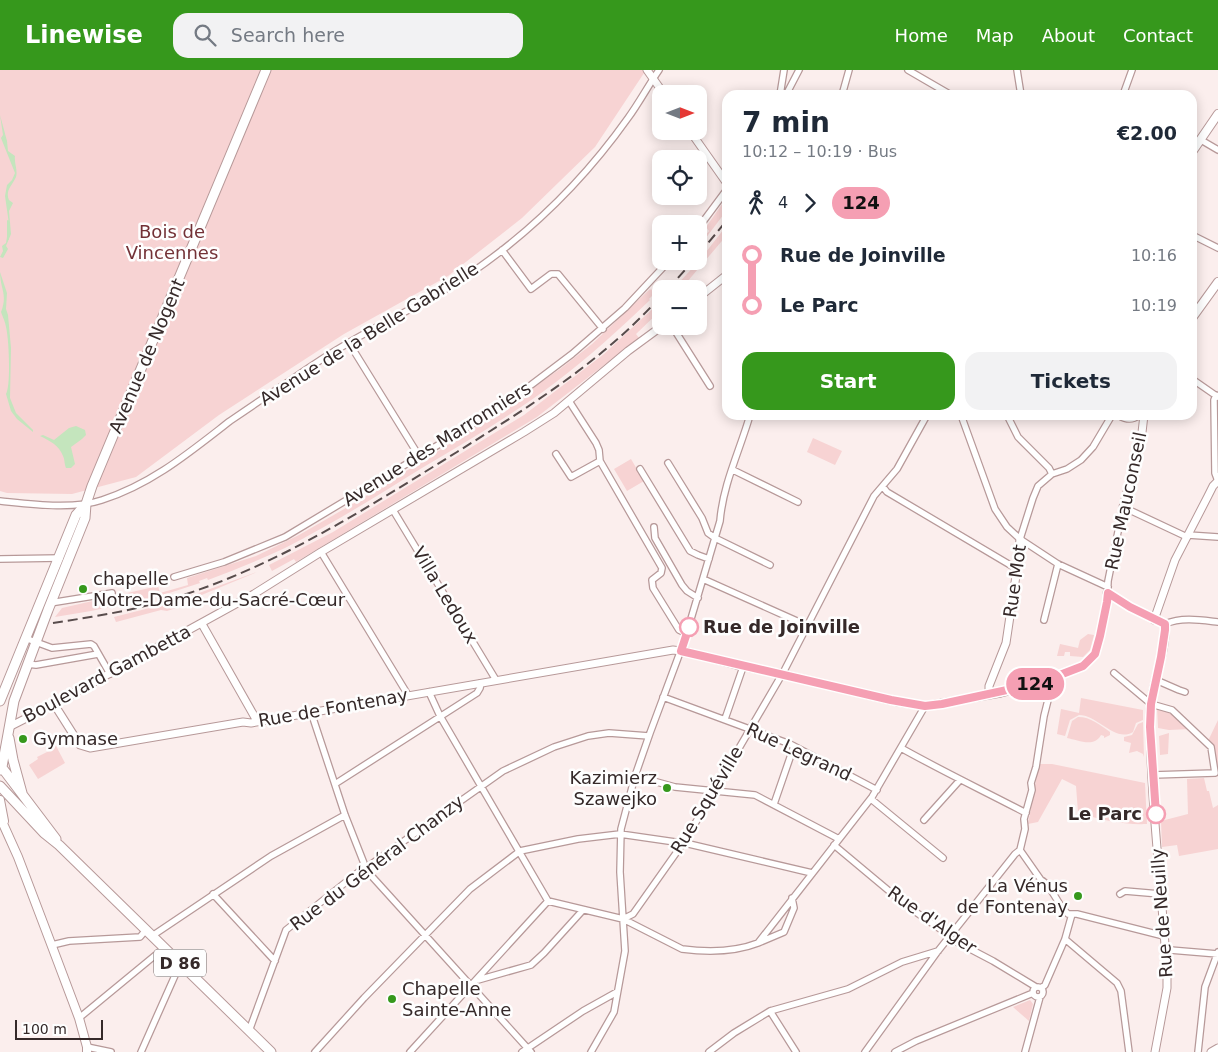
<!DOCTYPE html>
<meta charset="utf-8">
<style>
:root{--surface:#fff;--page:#f2f2f3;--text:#1f2937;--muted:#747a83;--accent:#36981c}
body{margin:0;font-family:"DejaVu Sans",sans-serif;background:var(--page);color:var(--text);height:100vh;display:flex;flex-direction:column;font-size:19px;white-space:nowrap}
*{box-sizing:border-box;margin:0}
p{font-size:16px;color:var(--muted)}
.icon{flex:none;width:28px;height:28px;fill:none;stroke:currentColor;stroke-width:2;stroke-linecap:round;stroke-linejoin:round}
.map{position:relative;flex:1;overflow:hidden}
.panel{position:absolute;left:722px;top:20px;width:475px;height:330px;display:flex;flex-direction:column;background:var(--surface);border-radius:15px;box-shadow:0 2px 12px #0003}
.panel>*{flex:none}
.badge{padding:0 10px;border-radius:16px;font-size:18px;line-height:32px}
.needle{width:32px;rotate:90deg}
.tools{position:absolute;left:652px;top:15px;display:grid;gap:10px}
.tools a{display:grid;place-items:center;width:55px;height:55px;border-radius:10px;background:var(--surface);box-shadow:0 2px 12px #0003;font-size:25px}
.scale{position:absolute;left:15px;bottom:12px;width:88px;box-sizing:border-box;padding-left:5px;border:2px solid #352929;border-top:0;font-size:14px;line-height:18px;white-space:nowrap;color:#352929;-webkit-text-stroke:4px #fefefe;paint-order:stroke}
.map>.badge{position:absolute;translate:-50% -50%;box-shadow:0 0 0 2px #fff}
.legs{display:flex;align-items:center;gap:8px;height:55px;padding:0 20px;font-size:16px}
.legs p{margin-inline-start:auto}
.overview{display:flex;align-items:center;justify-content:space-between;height:85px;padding:0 20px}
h1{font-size:28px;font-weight:800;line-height:38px}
.cta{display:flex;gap:10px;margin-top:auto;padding:10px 20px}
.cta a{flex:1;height:58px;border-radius:15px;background:var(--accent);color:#fff;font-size:20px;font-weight:800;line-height:58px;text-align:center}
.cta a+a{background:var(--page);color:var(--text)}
ul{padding:0 20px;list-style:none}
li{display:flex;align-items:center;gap:18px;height:50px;font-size:19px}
li i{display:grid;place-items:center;width:8px;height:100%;margin:0 6px;background:currentColor}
li i::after{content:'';width:12px;height:12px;margin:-6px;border:4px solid;border-radius:50%;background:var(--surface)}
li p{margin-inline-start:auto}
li:first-child i{background:linear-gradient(#0000 50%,currentColor 0)}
li:last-child i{background:linear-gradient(currentColor 50%,#0000 0)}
header{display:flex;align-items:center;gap:30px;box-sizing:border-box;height:70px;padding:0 25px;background:var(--accent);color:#fff}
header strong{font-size:24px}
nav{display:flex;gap:28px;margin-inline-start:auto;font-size:18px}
.search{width:350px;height:45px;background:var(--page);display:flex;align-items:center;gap:12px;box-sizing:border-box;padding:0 18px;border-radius:15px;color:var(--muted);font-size:19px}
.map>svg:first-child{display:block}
</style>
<header>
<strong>Linewise</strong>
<div class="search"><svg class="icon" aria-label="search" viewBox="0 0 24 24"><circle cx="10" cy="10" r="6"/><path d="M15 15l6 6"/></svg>Search here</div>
<nav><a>Home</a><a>Map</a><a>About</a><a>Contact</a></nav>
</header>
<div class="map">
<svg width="1218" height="982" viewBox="0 0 1218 982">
<rect width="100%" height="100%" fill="#fbeeed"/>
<path fill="#f7d3d3" d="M0 0H646L595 77 522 148 448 206 344 264 219 345 136 407 72 424 7 423 0 421Z
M727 127V140L699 177V173L709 161 706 157Z
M727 155V165L681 219H673L699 191Z
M654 217 653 225 649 229 650 230C620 259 589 287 556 312 514 344 467 371 422 398 377 426 332 454 285 478 260 490 234 500 208 510L207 508 199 511 200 513 157 527 91 541 55 547 62 538 158 516 160 523 188 515 187 508 256 486 299 465 358 431 456 370 560 299 592 274 650 219 651 220Z
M661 231V240L636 264 639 268 537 347 296 492 294 489 272 501 269 495 333 462 524 345 604 284Z
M813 368 842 381 835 395 807 382Z
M631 389 644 411 627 421 614 399Z
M257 502 187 531 188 534 167 541 161 540 116 552 114 547 177 531Z
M1088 564 1094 565 1090 580 1083 587 1070 586V582H1065L1064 586H1057L1060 574 1078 578 1080 570Z
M1081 628 1143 640V650L1136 653 1133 662C1115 673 1098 645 1079 645L1070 650 1065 666 1057 664 1061 639 1079 643Z
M1157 638 1170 641 1190 659 1169 660 1158 658Z
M1078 647C1091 647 1100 655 1110 662V665L1104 668V666L1101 665C1094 678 1078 670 1067 668L1072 651Z
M1218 650V702L1213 676 1208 671Z
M1143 652 1144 687 1143 684 1137 681 1129 683 1131 673 1124 671V667L1132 665 1138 654Z
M1169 663 1168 684 1160 685 1159 666Z
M55 674 65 693 38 709 29 695 38 689 37 687 51 680 50 677Z
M1039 694H1052L1145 713 1147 754C1125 755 1098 750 1078 742L1076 716 1062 709 1038 752 1028 754Z
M1204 708 1207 721H1209L1213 738 1218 735V779L1179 786 1177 775 1162 777 1161 751 1188 744 1187 709Z
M1030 930 1033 934 1029 951 1013 937Z"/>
<path fill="#c4e5bd" d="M0 45 7 71 8 81 15 86C14 93 18 100 16 107 12 116 5 120 9 130L13 133 9 141 11 164 6 176 8 179 3 188 0 187 3 181 2 176 6 173 9 154 5 126 7 115 12 110 15 103 1 68 3 65Z
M0 202 7 223 6 239 8 245 11 278 10 328 16 343 33 360V362L17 349 11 341 6 324C11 315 9 269 6 257 5 251 3 248 1 242 8 224 0 219 0 202Z
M76 356 85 360 86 365 82 369 71 377 75 394 71 398H66C64 393 65 390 63 386 59 375 50 371 40 366L43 365 54 370 69 358Z"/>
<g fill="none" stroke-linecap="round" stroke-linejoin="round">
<path stroke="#c4e5bd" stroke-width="2" d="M8 169V151"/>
<defs>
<path id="minor" d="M908 0 951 25
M1017 0 1021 25
M780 25 784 0
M786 25 799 0
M842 25 849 0
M1123 25 1132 0
M1201 70 1218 80
M699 157 728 118
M1192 165 1218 178
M502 180 531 219 551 204H558L603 259
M672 256 710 316
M349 273 419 386
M1192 309 1218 327
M1216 325 1214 330 1215 403 1218 411
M569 331 596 373 599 380 600 391
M961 345 995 439 1007 457 1020 469 1058 494 1108 517
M1007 345 1018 367 1049 398 1052 404
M556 384 571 407 600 391 662 498 661 503 652 510 653 518 679 560 687 564
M668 393 702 448 708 463 715 468 770 495
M640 399 690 481 698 485 709 489
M733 400 798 432
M883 417 887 422 1017 499
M0 431C30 434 73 440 102 430 152 414 190 382 230 351 249 338 268 325 288 312 308 298 329 284 350 272 389 249 430 231 468 205 530 163 584 110 628 48 639 33 648 16 659 0
M393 440 496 610
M654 457 655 468 682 515 687 521 698 528
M1188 465 1218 467
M1020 469 1033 428 1038 416 1052 404 1067 399 1081 390 1093 377 1112 345
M321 482 408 625
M0 489 60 488
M174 507 224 492 285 467 468 357 531 315 572 284 625 238 669 191
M703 509 808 556
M50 533 112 523
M1044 550 1058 494
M1165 554C1182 547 1200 550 1218 552
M25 568 52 578 91 574 94 576 110 604
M27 594 36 595 98 584
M1114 603 1151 634 1172 640 1211 677 1215 703 1153 705
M1156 610 1179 620 1185 622
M429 622 440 646 548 831 623 849 682 879C706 882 735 882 758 873L872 727 925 636
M663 627 790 674 877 720
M311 642 345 745 367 801 531 982
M725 649 743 597
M901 678C942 701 984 721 1026 743
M635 706 675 717 755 725 839 769
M335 714 477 623 480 618 481 613
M871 729 943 788
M774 734 794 676
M924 750 960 710
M834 775 907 836 946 863 953 870 993 891 1036 917
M1020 780 1041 810C1052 815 1057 835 1068 844H1077L1164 866
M213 824 275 891
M1120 824 1125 821 1160 824
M623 849 633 844 686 769 784 601 874 426 897 399 927 345
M152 866 271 786 345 745
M1065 869 1117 913 1121 921 1129 982
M758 873 784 862 794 838 792 828
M52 875 69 871 140 867 146 860
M1170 880 1218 884
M478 910 531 895 544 883 583 840
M1033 922a5 5 0 1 1 10 0a5 5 0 1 1-10 0Z
M1041 918 1045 915 1065 869 1072 844
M770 941 796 982
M79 948 164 878
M249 961 286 860 361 800 370 795 503 701 554 677 588 666 609 663 649 666
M87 977 111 982
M141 982 177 901 181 895
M315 982 364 928 470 819 520 781 578 769 620 764 689 774 812 803
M410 982 548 831
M522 982 583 941 617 922
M591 982 614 942 625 881 620 802 621 759 635 706 650 663 685 569 720 451C723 414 740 380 750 345
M709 982 734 963 770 941 848 919 902 892 938 881
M865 982 938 881 1015 784 1020 780 1025 759 1024 749 1032 720 1031 713 1036 697 1044 646 1050 622V614L1048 609 1083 596 1095 584 1107 532 1108 511 1123 437 1187 467
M895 982 916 971 1033 923
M1025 982 1040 927
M1198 982 1205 917 1218 882"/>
<path id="tertiary" d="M647 0 664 24
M690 61 728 115
M699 227 728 204
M1119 345C1126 349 1132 350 1138 345
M1123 437 1141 371 1144 345
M1107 523 1130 537 1165 554C1167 584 1151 613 1150 643 1150 730 1162 818 1167 905V918L1155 982
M1154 550 1175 490 1208 426 1213 416 1218 411
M202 554 257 651
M989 624V616L1006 573 1017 499 1020 469
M54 634 80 675 90 678 243 652 251 653 673 580 688 582 736 595 777 603 898 632 925 636 1001 623 1039 613 1048 609
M9 657 54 634 254 524 321 482 524 362 554 343 628 281 662 256
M1211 982 1218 978"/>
<path id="secondary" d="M1192 82 1218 44
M1192 248 1218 212
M0 730 4 751
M0 747 18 787 53 879 79 948 87 977V982"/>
<path id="primary" d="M0 631 76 445 86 434
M9 668 13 690 22 723
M0 695 56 769
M0 700 2 697 14 631 48 540 85 448 86 434 92 416 266 0
M0 716 44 763 59 775 271 982"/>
</defs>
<use href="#minor" stroke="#b79999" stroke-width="8"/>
<use href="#tertiary" stroke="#b79999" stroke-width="9"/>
<use href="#secondary" stroke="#b79999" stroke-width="10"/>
<use href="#primary" stroke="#b79999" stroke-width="11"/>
<use href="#minor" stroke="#fff" stroke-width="5.5"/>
<use href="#tertiary" stroke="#fff" stroke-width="7"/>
<use href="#secondary" stroke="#fff" stroke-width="8"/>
<use href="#primary" stroke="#fff" stroke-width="9"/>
<path stroke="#584c4c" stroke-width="2" stroke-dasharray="10 5" stroke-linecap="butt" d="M699 184 728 149
M668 219 693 191
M53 553C85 548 118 543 149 535 262 506 360 442 457 382 530 336 603 291 661 226"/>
</g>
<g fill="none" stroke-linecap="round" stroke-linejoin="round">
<defs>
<path id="line-1" d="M689 557 681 581 891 630 925 636 942 634 1039 613 1083 596 1095 584 1100 566 1107 532 1108 523 1130 537 1165 554V560L1161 587 1151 634 1150 657 1156 744"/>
</defs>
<use href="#line-1" stroke="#fff" stroke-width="11"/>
<use href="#line-1" stroke="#f59fb3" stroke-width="8"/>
</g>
<g fill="#36981c" stroke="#fefefe" stroke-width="2">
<circle cx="83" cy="519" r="5"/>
<circle cx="23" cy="669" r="5"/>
<circle cx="667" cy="718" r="5"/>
<circle cx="1078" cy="826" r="5"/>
<circle cx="392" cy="929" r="5"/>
</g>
<g fill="#fff" stroke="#f59fb3" stroke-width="2.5">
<circle cx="689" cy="557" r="9"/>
<circle cx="1156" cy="744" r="9"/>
</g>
<g text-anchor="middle" stroke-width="5" stroke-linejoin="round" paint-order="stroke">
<rect fill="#fefefe" stroke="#716969" stroke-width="1" x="154" y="879.5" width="52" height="27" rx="4"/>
<g font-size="16" font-weight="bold" fill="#352929">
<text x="180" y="899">D 86</text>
</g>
<g font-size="18" fill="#733136" stroke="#fefefe">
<text x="172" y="168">Bois de<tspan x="172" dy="21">Vincennes</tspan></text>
</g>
<g font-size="18" fill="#352929" stroke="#fefefe">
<text transform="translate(369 264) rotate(-32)" y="6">Avenue de la Belle Gabrielle</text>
<text transform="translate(147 286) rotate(-67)" y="6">Avenue de Nogent</text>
<text transform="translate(437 374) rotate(-32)" y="6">Avenue des Marronniers</text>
<text transform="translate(1126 431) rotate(-78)" y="6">Rue Mauconseil</text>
<text transform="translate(1015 511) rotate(-82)" y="6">Rue Mot</text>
<text transform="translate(445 525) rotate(59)" y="6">Villa Ledoux</text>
<text transform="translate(107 604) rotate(-28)" y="6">Boulevard Gambetta</text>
<text transform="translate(333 638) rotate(-10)" y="6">Rue de Fontenay</text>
<text transform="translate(799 682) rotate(25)" y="6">Rue Legrand</text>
<text transform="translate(707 730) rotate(-59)" y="6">Rue Squéville</text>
<text transform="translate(377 793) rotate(-37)" y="6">Rue du Général Chanzy</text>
<text transform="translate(1162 843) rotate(-94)" y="6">Rue de Neuilly</text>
<text transform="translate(932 850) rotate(35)" y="6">Rue d'Alger</text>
</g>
<g font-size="18" fill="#352929" stroke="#fefefe" text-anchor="start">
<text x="93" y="515">chapelle<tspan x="93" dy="21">Notre-Dame-du-Sacré-Cœur</tspan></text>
<text x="33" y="675">Gymnase</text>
<text x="657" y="714" text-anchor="end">Kazimierz<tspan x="657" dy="21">Szawejko</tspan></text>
<text x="1068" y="822" text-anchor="end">La Vénus<tspan x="1068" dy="21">de Fontenay</tspan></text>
<text x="402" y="925">Chapelle<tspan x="402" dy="21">Sainte-Anne</tspan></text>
</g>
<g font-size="18" font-weight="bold" fill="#352929" stroke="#fefefe" text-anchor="start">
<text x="703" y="563">Rue de Joinville</text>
<text x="1142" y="750" text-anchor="end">Le Parc</text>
</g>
</g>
</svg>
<div class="tools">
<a><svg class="needle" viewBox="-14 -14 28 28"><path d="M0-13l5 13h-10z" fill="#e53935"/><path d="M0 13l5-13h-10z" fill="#747a83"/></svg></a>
<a><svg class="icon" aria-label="locate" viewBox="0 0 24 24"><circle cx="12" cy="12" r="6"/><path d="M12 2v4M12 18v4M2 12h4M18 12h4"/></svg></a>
<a>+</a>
<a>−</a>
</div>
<div class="scale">100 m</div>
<b class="badge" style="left:1035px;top:614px;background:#f59fb3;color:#111">124</b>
<section class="panel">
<div class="overview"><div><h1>7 min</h1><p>10:12 – 10:19 · Bus</p></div><b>€2.00</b></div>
<div class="legs"><svg class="icon" aria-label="walk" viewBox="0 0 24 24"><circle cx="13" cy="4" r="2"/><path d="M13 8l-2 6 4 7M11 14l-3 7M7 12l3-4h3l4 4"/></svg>4<svg class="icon" aria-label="forward" viewBox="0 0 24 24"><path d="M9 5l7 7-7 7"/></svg><b class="badge" style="background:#f59fb3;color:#111">124</b></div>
<ul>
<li><i style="color:#f59fb3"></i><b>Rue de Joinville</b><p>10:16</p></li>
<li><i style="color:#f59fb3"></i><b>Le Parc</b><p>10:19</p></li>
</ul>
<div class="cta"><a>Start</a><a>Tickets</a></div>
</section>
</div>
